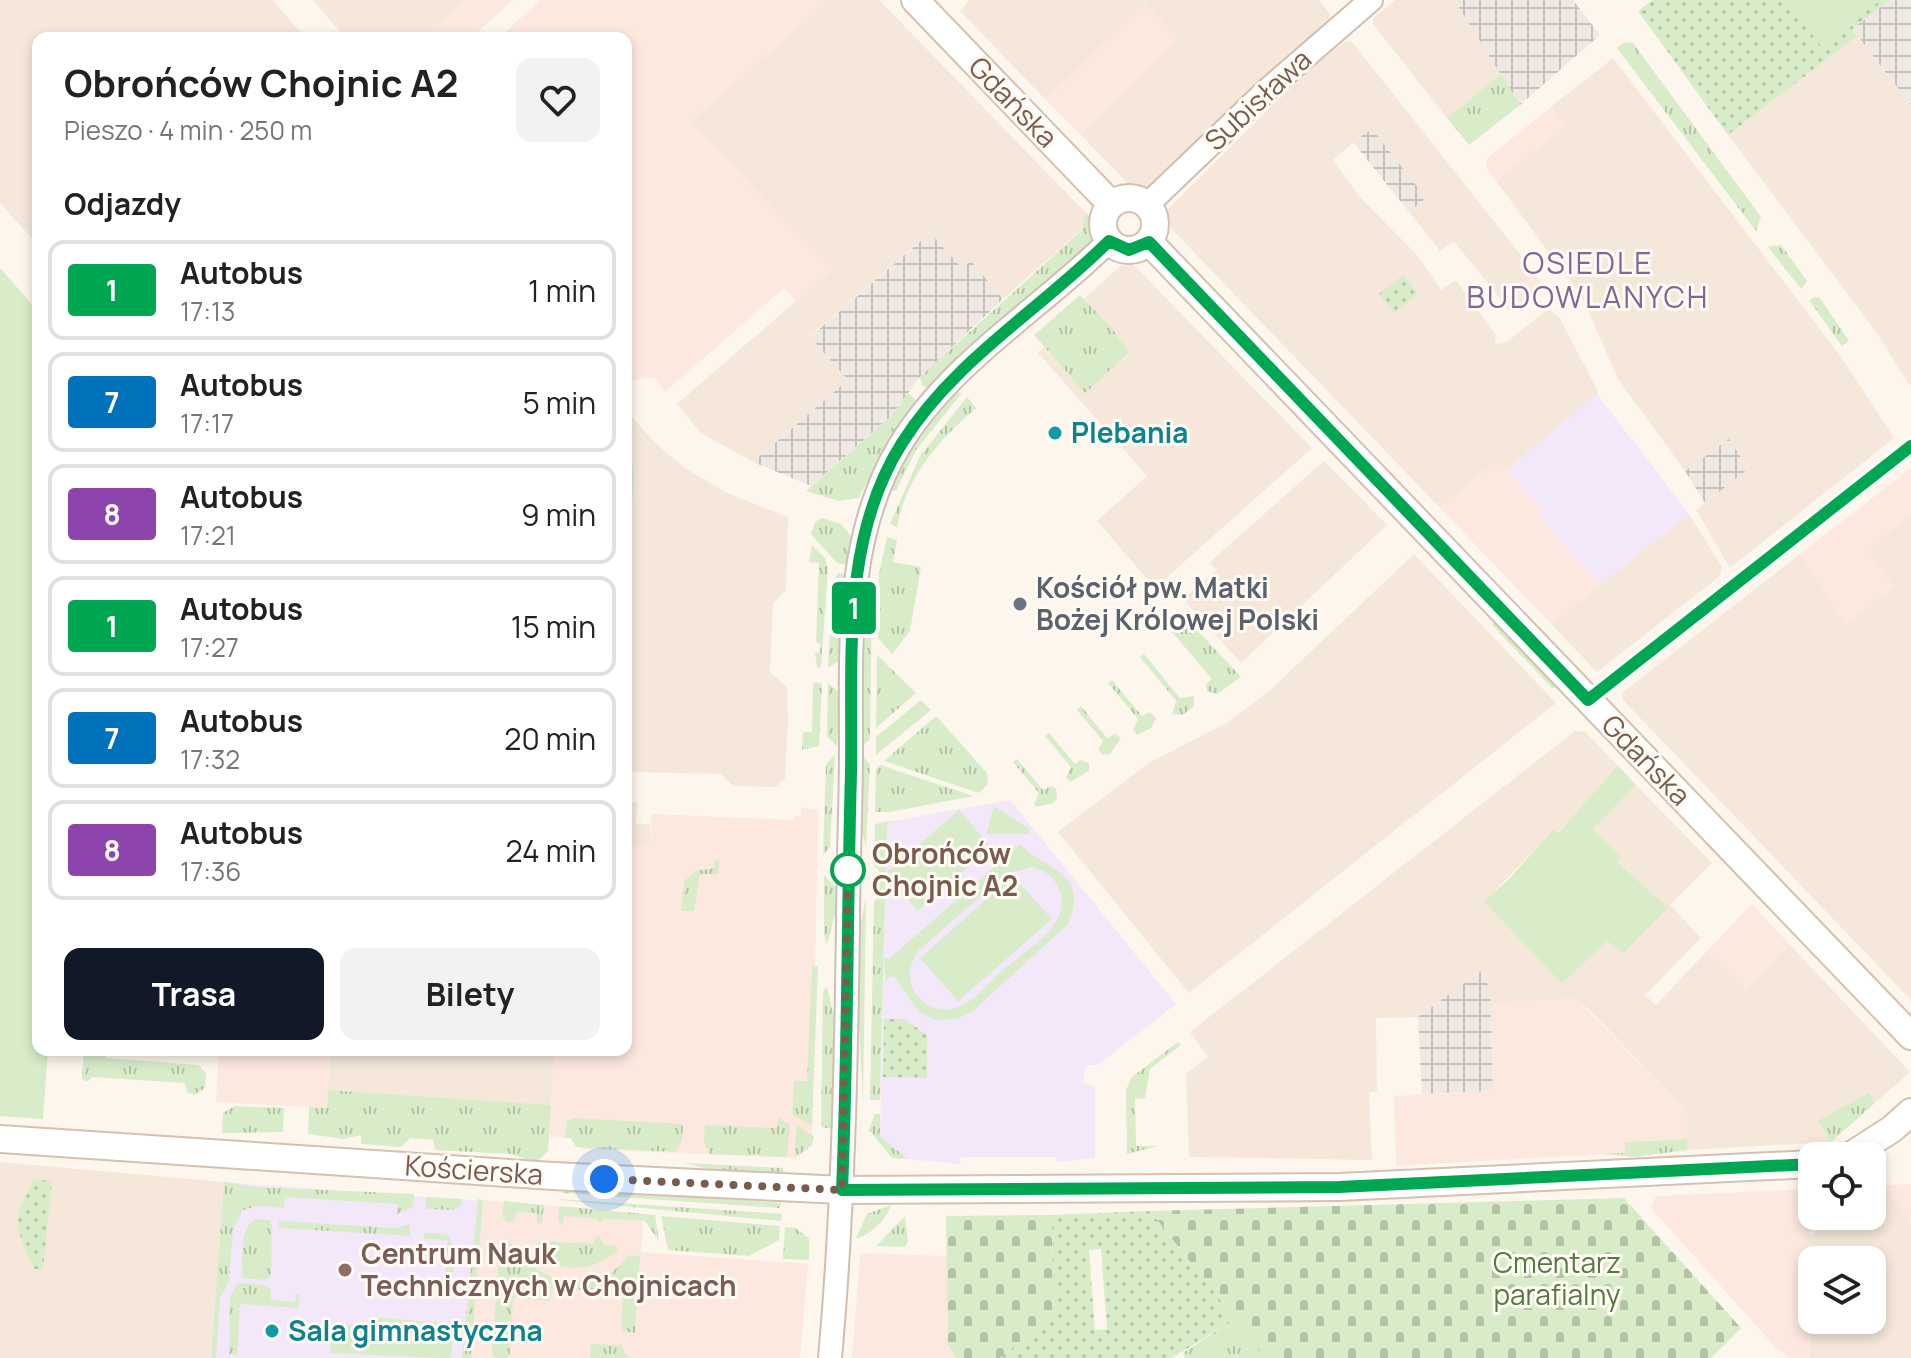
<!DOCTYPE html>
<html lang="pl">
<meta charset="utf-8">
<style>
:root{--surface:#fff;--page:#f2f2f2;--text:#222;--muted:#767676;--line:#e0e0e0;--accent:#111827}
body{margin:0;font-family:Manrope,sans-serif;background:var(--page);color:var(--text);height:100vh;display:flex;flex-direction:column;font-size:30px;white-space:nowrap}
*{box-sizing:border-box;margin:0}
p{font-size:26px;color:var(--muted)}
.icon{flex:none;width:44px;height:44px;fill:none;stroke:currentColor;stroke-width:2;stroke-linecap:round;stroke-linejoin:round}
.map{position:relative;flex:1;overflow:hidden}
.side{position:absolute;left:32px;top:32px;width:600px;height:1024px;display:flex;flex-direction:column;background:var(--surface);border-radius:16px;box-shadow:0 4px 12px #0003}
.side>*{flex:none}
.badge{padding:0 16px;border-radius:6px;font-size:28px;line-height:52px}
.controls{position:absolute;left:1798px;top:1142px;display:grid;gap:16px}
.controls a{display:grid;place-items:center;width:88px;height:88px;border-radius:16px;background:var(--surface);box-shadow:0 4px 12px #0003;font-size:40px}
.you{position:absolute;width:40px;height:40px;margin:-20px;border:6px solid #fff;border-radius:50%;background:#1a73e8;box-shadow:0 0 0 12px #1a73e833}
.map>.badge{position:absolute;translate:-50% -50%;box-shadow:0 0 0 4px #fff}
h2{padding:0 32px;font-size:30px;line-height:72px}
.round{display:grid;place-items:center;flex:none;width:84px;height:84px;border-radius:16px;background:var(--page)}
.summary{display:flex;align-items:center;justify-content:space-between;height:136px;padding:0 32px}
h1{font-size:38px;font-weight:700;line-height:60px}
.cta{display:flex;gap:16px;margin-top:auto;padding:16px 32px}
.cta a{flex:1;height:92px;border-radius:16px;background:var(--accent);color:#fff;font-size:32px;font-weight:700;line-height:92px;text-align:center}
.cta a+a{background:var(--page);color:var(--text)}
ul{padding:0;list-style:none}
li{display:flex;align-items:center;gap:24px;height:100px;margin:0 16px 12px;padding:0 16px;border:4px solid var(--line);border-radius:16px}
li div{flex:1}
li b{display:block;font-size:30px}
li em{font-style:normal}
li .badge{min-width:88px;font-weight:700;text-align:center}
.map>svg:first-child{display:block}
</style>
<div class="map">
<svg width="1911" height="1358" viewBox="0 0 1911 1358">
<defs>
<pattern id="industrial-grid" width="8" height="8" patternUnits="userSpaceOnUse" patternTransform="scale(2)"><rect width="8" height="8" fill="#efe9e4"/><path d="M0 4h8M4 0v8" fill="none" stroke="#c7c0bb"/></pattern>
<pattern id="grass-tufts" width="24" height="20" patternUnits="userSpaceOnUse" patternTransform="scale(2)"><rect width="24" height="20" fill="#d8ecc9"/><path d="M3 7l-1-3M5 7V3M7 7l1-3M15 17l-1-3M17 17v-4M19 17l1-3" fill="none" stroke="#b4c2a5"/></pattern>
<pattern id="cemetery-stones" width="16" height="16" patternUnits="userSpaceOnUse" patternTransform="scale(2)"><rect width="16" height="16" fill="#d8ecc9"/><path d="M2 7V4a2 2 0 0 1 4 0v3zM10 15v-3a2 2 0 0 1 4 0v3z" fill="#b4c2a5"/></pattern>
<pattern id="park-dots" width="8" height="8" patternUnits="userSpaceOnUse" patternTransform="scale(2)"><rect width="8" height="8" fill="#d8ecc9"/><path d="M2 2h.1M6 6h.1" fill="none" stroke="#b4c2a5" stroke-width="1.8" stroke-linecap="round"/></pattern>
</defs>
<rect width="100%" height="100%" fill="#fdf6ec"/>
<path fill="#f5e8da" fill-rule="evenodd" d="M0 0H273L305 38H38V245L0 203Z
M313 0H465L423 38H345Z
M829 0H879L1085 212 1086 222 1082 229 1003 299 971 262 962 269 930 233 810 336 848 380 753 462 701 433 677 404 832 270 690 122Z
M969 0H1319L1330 14 1329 20 1286 56 1141 197 1080 134 1178 39 1144 4 1046 100 960 11Z
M1395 0H1454L1501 74 1447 118 1373 24V18Z
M1857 36 1911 105V388L1877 333 1728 135Z
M1346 41 1352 42 1535 273 1502 301 1454 241 1440 251 1409 212 1426 197 1361 136 1333 160 1359 196 1418 256 1441 290 1456 280 1496 335 1495 344 1507 342 1548 309 1559 317 1599 393 1506 470 1497 460 1440 508 1160 217 1308 70Z
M1613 58 1842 358 1894 438 1730 568 1696 510 1748 468 1728 440 1685 471 1618 379 1582 297 1496 181 1565 126 1551 107Z
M1128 259 1312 448 1155 588 1097 521 1147 476 1038 353 1044 347 1085 392 1129 354 1111 327 1084 299Z
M626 410 655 443 685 468 725 492 788 517 786 590 773 603 770 672 787 687 788 722 785 779 775 787 733 786 721 774 626 772Z
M1324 461 1387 525 1241 663 1183 599 1217 570 1210 562Z
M1689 514 1722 567 1720 576 1597 672 1551 624Z
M1911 514V1000L1623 700 1622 693 1800 554 1846 624 1867 550Z
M1414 554 1556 703 1189 993 1058 832 1147 764 1228 722 1267 693Z
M1575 731 1585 732 1618 766 1594 797 1557 833 1554 830 1485 901 1562 984 1607 941 1667 908 1618 861 1621 857 1593 829 1636 785 1712 863 1670 905 1701 938 1645 995 1656 1005 1707 951 1745 989 1789 944 1910 1072 1875 1103 1868 1092 1819 1121 1831 1142 1687 1150V1111L1590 1011 1576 999 1490 1003V987L1481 971 1418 1017 1376 1018 1377 1091 1369 1093 1372 1160 1189 1157 1186 1074 1208 1057 1190 1032Z
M626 802H637L636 823 650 825V847L626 846Z
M287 1050H555L551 1105 328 1090 330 1055Z
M0 1162 224 1182 212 1358H0Z
M1885 1185 1911 1223V1358H1810L1806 1235 1814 1234 1819 1225H1824V1216H1872V1186ZM1812 1260H1872V1320H1812Z"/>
<path fill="#fde8e0" d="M465 0H513L471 38H423Z
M540 0H829L690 122 832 270 796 301 784 288 665 392 654 377 633 380 626 372V38H499Z
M1145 3 1179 38 1080 134 1046 100Z
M1551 107 1566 127 1496 181 1486 168 1487 158Z
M1535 273 1542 284 1534 298 1509 311 1502 301Z
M1497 460 1544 511 1538 517 1601 584 1551 624 1440 508Z
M1911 468V514L1867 550 1895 586 1845 625 1800 554Z
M801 807 818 810 812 1145 795 1158 586 1149 576 1147 571 1138 549 1137 555 1050H626V846H650L651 814 793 820 794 816H801Z
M1752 904 1789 944 1744 989 1707 951Z
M1576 999 1687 1111V1139L1625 1142V1153L1396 1166 1394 1096 1493 1091 1490 1003Z
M219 1050 330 1055 327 1108 216 1102Z
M1911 1184V1223L1885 1185Z
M1812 1189V1216H1824V1225L1806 1235 1810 1358H1790L1777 1349 1651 1208 1656 1196Z
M483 1200 644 1214 641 1252 808 1264 800 1358H471Z
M860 1253 947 1256 948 1345 955 1358H852Z"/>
<path fill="url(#industrial-grid)" d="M1454 0H1573L1600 35 1520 105Z
M1890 0H1911V105L1852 29Z
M1372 129 1426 198 1409 212 1353 142Z
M930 233 962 268 971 261 1003 299 920 377 891 416 811 486 753 462 848 380 810 337Z
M1729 439 1748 469 1705 503 1685 471Z
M1481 971 1490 988 1493 1091 1422 1094 1418 1017Z"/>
<path fill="#f3e8fa" d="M1597 394 1689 514 1601 584 1537 516 1544 511 1506 470Z
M1010 800 1176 1004 1098 1065H1086L1083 1082 1095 1087V1158L1057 1162 1056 1157H961L960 1164 908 1159 880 1136 887 825 892 821Z
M224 1182 479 1201 466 1358H210Z"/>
<path fill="url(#grass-tufts)" d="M1625 42 1633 43 1761 217 1756 231 1617 48Z
M1501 74 1520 105 1469 145 1447 118Z
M1085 212C1095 223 1099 228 1092 242L930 389 923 386 920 377 1082 230Z
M1781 245 1807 281 1801 289 1768 247Z
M1080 295 1111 327 1129 353 1085 393 1034 335Z
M1815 297H1819L1849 341 1842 346 1809 300Z
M956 392 962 393 916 450 896 491 888 490 919 432Z
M908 393 917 401 915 408 872 482 868 481 858 498 839 501 806 491 891 416Z
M967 397 976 408C938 441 907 476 897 527L890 524 920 456Z
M822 518 841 524 851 536 850 566 837 563 811 534 815 522Z
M887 537 897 540 893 562 921 567 910 631 892 654 878 638 879 574Z
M812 545 825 558 828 569 821 667 817 668 815 653 820 652V644L816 643 819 563 809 562Z
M838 573 847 574 841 660 828 668 833 582Z
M865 576 872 589 870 739 863 746 859 697Z
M1187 619 1241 677 1217 694 1207 691 1206 684 1212 679 1172 632Z
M1496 621 1560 687 1552 688 1492 625Z
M1144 654 1180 698 1194 696V706L1183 715 1172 714 1176 701 1140 657Z
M877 655 916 693 876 728Z
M1112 680 1142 716 1150 712 1156 718 1151 728 1137 735 1133 730 1138 719 1108 683Z
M816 682 822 684 819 746 802 750 803 732H812L813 684Z
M828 683 841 694 837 746 827 737Z
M921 700 931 710 876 755V737Z
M1081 706 1107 738 1115 734 1121 738 1110 754 1103 755 1098 750 1103 741 1077 710Z
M936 716 987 773 988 784 979 793 884 761Z
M1049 733 1075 764 1080 760 1089 763V771L1070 782 1066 777 1071 767 1045 736Z
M835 755 830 847 823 855 826 764Z
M862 756 870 764 866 847 860 824Z
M1017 759 1043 790 1052 786 1056 789 1057 798 1053 803 1036 807 1034 804 1039 793 1013 762Z
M880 765 973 796 890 812H875L876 769Z
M892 821 887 825 880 1100H870L874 901 879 896V870L874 866 875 824Z
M715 860 719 861 718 874H700L694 911H681L684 881 696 871 714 868Z
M824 875 835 887V914L827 944 824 935Z
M866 898 863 1103 856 965 858 936Z
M812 966H818L812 1126 792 1114 794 1081H807Z
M827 987 834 1017 832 1129 821 1127 823 991Z
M1178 1042 1181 1045 1150 1069 1145 1098 1135 1099 1136 1146H1158L1127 1154 1126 1090 1132 1077Z
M84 1050H106V1058L199 1065 206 1074 205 1088 194 1095 187 1092 185 1083 93 1077 86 1082 82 1078Z
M328 1090 551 1105 548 1151 536 1162 510 1154 435 1150 433 1140 410 1138 401 1147 361 1144V1135L344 1139 308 1134 309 1107 327 1108Z
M1869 1092 1875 1103 1831 1142 1818 1121Z
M234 1106 284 1108 283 1132 222 1133 223 1113Z
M875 1114H880V1136L908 1159 892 1158 869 1130Z
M778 1117 790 1125 787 1157 710 1154 704 1142 705 1125 777 1128Z
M574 1118 683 1124 682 1141 675 1152 576 1147 571 1138H565L567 1121Z
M799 1126 814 1137 812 1145 795 1158 796 1128Z
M1687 1139V1150L1635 1157 1601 1154 1625 1153V1142Z
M686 1163 783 1168 782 1174 719 1172Z
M224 1182 257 1187 414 1194 413 1207 397 1214V1204L285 1197 284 1208 258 1206 243 1210 233 1229 229 1281 220 1298 216 1358H211Z
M574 1188 781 1203 780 1208 562 1193Z
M426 1197 462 1199V1205L453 1210 426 1209Z
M478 1199 483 1200 471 1358H462Z
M559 1199 782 1214 781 1221 559 1200Z
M504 1201 544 1205 542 1222 537 1224V1213L517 1212 514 1221 507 1223 502 1216Z
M891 1205C888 1218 869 1237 856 1238L867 1214Z
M559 1206 655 1215 659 1241 644 1220 603 1219 600 1223 597 1219 564 1216 563 1225 558 1221Z
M661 1216 780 1226 779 1240 749 1256 668 1250Z
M905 1216 908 1242 905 1247 876 1246Z
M255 1219 269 1220 272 1225 271 1276 266 1280 242 1278C243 1260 239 1228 255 1219Z
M279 1221 395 1228 409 1224 411 1236 279 1228Z
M785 1227 795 1228 809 1238V1260L783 1259Z
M424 1233 446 1234C458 1246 455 1273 448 1287L405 1282 445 1283 448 1240 424 1239Z
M598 1235 604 1245 617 1246V1251C592 1273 561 1273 535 1253L539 1241 593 1244Z
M507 1239 531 1266 555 1279 554 1289H551L550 1301 513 1298 510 1354 508 1358H495L492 1352 500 1248Z
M630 1255 640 1256 635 1333 621 1331 623 1294 572 1290 573 1281 611 1273Z
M238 1283 266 1285 271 1290V1300L295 1302 296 1294H299V1308L240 1304 237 1355 229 1354 230 1297Z
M379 1318 450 1323 454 1327 451 1358H442L443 1335 332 1328 331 1333 327 1332 335 1325H357Z
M1235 1319 1265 1358H1185L1183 1353Z
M591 1344 623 1345 624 1353 632 1358H590Z"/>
<path fill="url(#cemetery-stones)" d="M1624 1198 1741 1328 1711 1358H1265L1150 1211Z
M1052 1215 1054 1316 1000 1358H956L948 1345 946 1216Z"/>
<path fill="url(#park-dots)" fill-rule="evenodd" d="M1653 0H1890L1852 29 1857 36 1728 135 1638 11Z
M1403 275 1418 294 1394 313 1379 294Z
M884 1019H904L927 1035V1078L883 1077Z
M34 1180 52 1181 43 1270 34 1269C16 1225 9 1223 34 1180Z
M1150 1211 1235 1319 1172 1358H1000L1054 1316 1052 1215ZM1101 1249 1107 1329 1095 1330 1089 1250Z"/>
<path fill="#d8ecc9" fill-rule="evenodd" d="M1785 0H1881L1821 46Z
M0 268 38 311V1050H48L43 1119 0 1116Z
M626 466H634L629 566H626Z
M1618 766 1636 785 1593 829 1621 857 1618 862 1668 908 1624 953 1607 941 1562 984 1484 901 1508 880 1554 829 1558 833Z
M994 806 1028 828 1030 834H986Z
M959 810 991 847 918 911 885 874Z
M1020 844C1042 869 1093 872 1067 925L973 1011 957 1019 935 1020 918 1011 894 976 886 979 884 958 889 959ZM1031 867C1044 870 1054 876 1059 889 1074 923 1026 950 1004 969 990 982 974 1002 956 1008 940 1013 922 1006 914 991 906 977 910 962 919 950L1006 874Z
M1013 876 1052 919 958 1001 920 958Z
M331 1328 444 1335 442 1358 330 1353Z"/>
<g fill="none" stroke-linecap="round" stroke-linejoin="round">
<defs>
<path id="tertiary" d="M1147 205 1266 91 1371 0
M830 1358C843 1214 846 1070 848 925 848 866 851 807 851 748 851 646 845 536 900 445 951 361 1041 309 1109 241"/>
<path id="secondary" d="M915 0 1111 204
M1103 224a26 26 0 1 1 52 0a26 26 0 1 1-52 0Z
M1149 242 1911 1036
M0 1139 553 1176 842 1190 1339 1187 1812 1164
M1850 1156 1892 1129 1911 1112"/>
</defs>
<use href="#tertiary" stroke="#d1beb0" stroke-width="26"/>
<use href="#secondary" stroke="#d6c0b0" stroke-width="30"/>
<use href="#tertiary" stroke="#fff" stroke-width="22"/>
<use href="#secondary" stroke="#fff" stroke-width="26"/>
</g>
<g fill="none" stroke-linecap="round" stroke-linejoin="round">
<defs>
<path id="line" d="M1812 1164 1339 1187 842 1190C848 1051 847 912 851 773 853 662 840 541 902 443 954 360 1041 309 1109 241L1129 250 1149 242 1588 700 1911 446"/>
</defs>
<use href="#line" stroke="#fff" stroke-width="18"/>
<use href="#line" stroke="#00a651" stroke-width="12"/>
<path stroke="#7a5c4d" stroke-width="8" stroke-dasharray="0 14.4" d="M604 1179 842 1190 848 870"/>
</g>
<g fill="#0f9aa8" stroke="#fffaf3" stroke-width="3">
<circle cx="1055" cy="433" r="8"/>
<circle cx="272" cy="1331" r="8"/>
</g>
<circle fill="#6b7280" stroke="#fffaf3" stroke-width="3" cx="1020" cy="604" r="8"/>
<circle fill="#fff" stroke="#00a651" stroke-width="4" cx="848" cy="870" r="16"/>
<circle fill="#8d6e63" stroke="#fffaf3" stroke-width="3" cx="345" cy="1270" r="8"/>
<g text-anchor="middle" stroke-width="6" stroke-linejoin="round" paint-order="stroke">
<g font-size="28" fill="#7a5c4d" stroke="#fffaf3">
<text transform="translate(1258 100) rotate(-43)" y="10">Subisława</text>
<text transform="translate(1013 102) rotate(46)" y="10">Gdańska</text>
<text transform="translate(1646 760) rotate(46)" y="10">Gdańska</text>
<text transform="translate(474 1170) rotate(4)" y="10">Kościerska</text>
</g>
<g font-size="28" font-weight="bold" fill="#0d838f" stroke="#fffaf3" text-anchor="start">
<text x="1071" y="443">Plebania</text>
<text x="288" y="1341">Sala gimnastyczna</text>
</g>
<g font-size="28" font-weight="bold" fill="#5b616d" stroke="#fffaf3" text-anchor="start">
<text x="1036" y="598">Kościół pw. Matki<tspan x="1036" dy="32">Bożej Królowej Polski</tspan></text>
</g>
<g font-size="28" font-weight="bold" fill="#7a5c4d" stroke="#fffaf3" text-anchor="start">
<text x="872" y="864">Obrońców<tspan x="872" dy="32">Chojnic A2</tspan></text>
</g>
<g font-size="28" font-weight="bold" fill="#785e54" stroke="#fffaf3" text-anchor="start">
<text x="361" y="1264">Centrum Nauk<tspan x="361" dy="32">Technicznych w Chojnicach</tspan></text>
</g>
<g font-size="28" fill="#537a41" stroke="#fffaf3">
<text x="1557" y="1273">Cmentarz<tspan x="1557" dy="32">parafialny</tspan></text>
</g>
<g font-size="30" letter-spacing="2" fill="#846695" stroke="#fffaf3">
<text x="1588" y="274">OSIEDLE<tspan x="1588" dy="34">BUDOWLANYCH</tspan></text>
</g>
</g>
</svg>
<div class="controls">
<a><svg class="icon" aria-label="locate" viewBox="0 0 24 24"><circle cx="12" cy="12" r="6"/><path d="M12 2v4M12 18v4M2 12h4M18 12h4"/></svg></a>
<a><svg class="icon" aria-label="layers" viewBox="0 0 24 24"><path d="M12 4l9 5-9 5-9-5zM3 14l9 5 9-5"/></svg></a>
</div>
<div class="you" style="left:604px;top:1179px"></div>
<b class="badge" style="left:854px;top:608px;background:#00a651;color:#fff">1</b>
<section class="side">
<div class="summary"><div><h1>Obrońców Chojnic A2</h1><p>Pieszo · 4 min · 250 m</p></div><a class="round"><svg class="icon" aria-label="heart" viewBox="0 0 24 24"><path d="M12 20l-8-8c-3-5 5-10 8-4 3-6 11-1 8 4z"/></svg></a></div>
<h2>Odjazdy</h2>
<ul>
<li><span class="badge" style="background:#00a651;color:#fff">1</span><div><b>Autobus</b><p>17:13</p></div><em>1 min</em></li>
<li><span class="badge" style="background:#0072bc;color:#fff">7</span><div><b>Autobus</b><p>17:17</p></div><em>5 min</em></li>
<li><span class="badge" style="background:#8e44ad;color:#fff">8</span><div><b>Autobus</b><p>17:21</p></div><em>9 min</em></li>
<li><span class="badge" style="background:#00a651;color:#fff">1</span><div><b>Autobus</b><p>17:27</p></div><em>15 min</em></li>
<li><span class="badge" style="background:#0072bc;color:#fff">7</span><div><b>Autobus</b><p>17:32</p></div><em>20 min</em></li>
<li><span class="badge" style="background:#8e44ad;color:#fff">8</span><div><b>Autobus</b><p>17:36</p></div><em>24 min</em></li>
</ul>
<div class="cta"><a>Trasa</a><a>Bilety</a></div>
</section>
</div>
